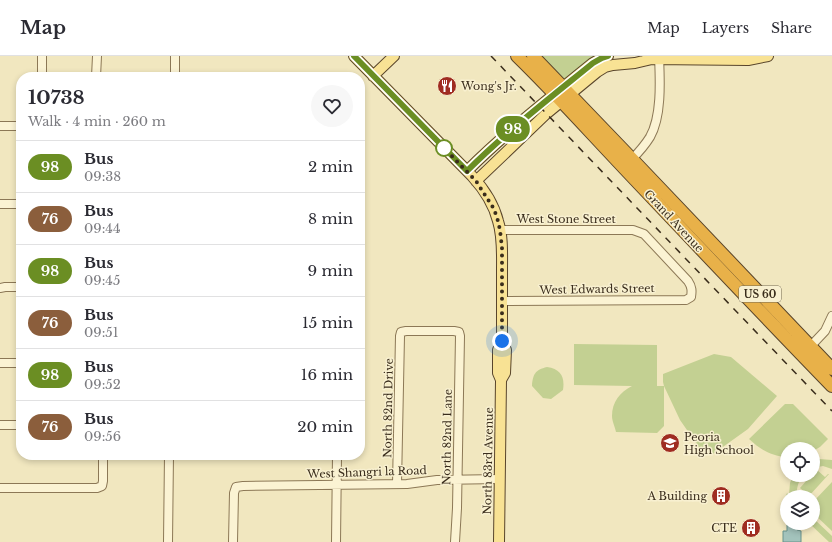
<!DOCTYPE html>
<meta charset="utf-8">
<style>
:root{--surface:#fff;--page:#f7f7f7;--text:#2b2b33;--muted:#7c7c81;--line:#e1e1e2}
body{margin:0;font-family:"Libre Baskerville",serif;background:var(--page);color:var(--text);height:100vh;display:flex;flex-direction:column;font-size:15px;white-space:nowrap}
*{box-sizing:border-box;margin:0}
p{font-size:13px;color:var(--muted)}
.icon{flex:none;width:22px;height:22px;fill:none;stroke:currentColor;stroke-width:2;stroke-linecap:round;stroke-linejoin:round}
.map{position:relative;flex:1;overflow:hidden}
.sheet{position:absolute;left:16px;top:16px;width:349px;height:388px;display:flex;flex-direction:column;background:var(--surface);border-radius:16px;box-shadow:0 2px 6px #0003}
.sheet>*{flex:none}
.badge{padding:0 8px;border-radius:13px;font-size:14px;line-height:26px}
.controls{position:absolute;left:780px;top:386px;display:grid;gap:8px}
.controls a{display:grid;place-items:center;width:40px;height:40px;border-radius:50%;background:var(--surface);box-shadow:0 2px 6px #0003;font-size:20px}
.you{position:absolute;width:20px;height:20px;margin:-10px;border:3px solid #fff;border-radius:50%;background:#1a73e8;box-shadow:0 0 0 6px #1a73e833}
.map>.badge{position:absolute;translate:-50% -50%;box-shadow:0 0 0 2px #fff}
.round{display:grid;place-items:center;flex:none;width:42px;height:42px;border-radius:21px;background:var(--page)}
.headline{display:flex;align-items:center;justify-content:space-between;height:68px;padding:0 12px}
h1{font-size:19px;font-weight:700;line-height:30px}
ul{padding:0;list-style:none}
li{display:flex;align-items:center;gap:12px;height:52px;padding:0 12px;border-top:1px solid var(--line)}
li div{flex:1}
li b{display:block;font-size:15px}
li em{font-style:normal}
li .badge{min-width:44px;font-weight:700;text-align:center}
header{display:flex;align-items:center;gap:24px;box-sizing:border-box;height:56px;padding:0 20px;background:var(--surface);border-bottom:1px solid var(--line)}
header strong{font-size:19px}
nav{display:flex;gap:22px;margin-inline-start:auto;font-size:14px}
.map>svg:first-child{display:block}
</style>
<header>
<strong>Map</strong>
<nav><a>Map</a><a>Layers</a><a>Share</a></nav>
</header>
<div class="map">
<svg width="832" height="486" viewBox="0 0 832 486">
<rect width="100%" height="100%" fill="#f1e7bf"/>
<path fill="#c3d092" d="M539 0H597L565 23 560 21Z
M574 288 657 289V330H664L663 326V318L714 298 731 301 777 340 748 373 713 398 703 397 680 364 664 330V370L657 377 616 376C615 371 612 365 612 360 612 346 620 336 632 330L574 329Z
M547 311C561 313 565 321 563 334L551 343 543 342 532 330C533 318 535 314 547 311Z
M785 348H793L828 383 820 391 813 395V393H787V401C771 400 761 394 749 383Z
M819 403 832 404V413L823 410 813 412V404Z
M817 414 825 421 828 418H829L809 440 800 432 807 424 804 421 807 419 810 421Z
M793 419H803C798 426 796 433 797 441H787V446L784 444 787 437 789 439 790 427Z
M832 426V475L813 457V446Z
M813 462 832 480V486H829L809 467H813Z"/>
<path fill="#a3c3bc" stroke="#69928b" d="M787 467H797V474L801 475V486H783V475H787Z"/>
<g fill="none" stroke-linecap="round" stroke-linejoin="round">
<defs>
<path id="minor" d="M42 21V0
M96 21 97 0
M175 21V0
M0 70H21
M632 103C639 96 645 89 650 81 662 60 660 24 659 0
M0 148H21
M500 174H633L644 178 688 225C692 231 692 235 691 241L686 244 502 245
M0 232 5 231H21
M807 294 825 275 832 260
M0 307H21
M0 369H21
M397 428 400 280 401 276 406 275H454L459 276 460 280 457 452 455 486
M0 432H97L102 430 103 425V399
M168 486 169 399
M233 486 234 437 236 431 243 430 407 428 437 424 500 423
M336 486 337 399"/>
<path id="major" d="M354 0 472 120C483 132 494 149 498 165 503 181 502 198 502 214 502 238 502 262 502 285L506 294 505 317 501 324
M647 2 652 3 748 4 768 0
M373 20 394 0
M467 115C506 76 550 42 593 7L602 2 608 0
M476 125 546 58 597 16 605 11 613 9 635 7 652 3
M499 486 501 324 498 317V294L502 285"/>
<path id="highway" d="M517 0C554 36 588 74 624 112 693 185 762 258 832 330
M533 0 632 103 832 313"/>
</defs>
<use href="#minor" stroke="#8c7856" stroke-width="10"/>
<use href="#major" stroke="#59452b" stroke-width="12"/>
<use href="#highway" stroke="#59452b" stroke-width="14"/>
<use href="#minor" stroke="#fbf3d3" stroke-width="8"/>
<use href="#major" stroke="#f8e294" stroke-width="10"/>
<use href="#highway" stroke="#e8b149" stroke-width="12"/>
<path stroke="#3a2d1c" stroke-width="1.5" stroke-dasharray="7 7" stroke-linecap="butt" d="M491 0 832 355"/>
</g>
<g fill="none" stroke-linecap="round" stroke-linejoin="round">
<defs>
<path id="line" d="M354 0 467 115C506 76 550 42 593 7L602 2 608 0"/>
</defs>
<use href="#line" stroke="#fff" stroke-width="9"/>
<use href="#line" stroke="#6b8e23" stroke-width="6"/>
<path stroke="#3a2d1c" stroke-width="4" stroke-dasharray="0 7.2" d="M444 92 443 91 476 125 494 153 498 165 500 174 502 192V285"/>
</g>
<defs>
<symbol id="restaurant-disc" viewBox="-11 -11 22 22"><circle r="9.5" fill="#9f2c21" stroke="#f8f0d0"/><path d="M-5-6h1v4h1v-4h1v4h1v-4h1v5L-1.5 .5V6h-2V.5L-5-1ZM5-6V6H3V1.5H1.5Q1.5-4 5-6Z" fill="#fff"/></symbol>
<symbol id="school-disc" viewBox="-11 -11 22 22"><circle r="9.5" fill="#9f2c21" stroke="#f8f0d0"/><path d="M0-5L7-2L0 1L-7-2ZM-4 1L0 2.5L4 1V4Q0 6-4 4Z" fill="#fff"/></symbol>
<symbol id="building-disc" viewBox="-11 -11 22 22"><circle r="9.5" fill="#9f2c21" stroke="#f8f0d0"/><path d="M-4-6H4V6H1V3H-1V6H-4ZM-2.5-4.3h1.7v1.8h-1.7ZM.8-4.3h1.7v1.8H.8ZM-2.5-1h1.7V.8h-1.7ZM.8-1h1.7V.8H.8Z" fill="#fff"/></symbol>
</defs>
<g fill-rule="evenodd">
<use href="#restaurant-disc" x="436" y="19" width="22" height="22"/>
<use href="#school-disc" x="659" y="376" width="22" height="22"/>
<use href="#building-disc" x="710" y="429" width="22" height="22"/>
<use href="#building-disc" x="740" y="461" width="22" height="22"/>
</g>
<circle fill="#fff" stroke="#6b8e23" stroke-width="2" cx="444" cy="92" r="8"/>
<g text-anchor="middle" stroke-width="3" stroke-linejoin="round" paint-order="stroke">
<rect fill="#f8f0d0" stroke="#736852" stroke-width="1" x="739" y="230" width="42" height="16" rx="3"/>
<g font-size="10" font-weight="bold" fill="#3a2d1c">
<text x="760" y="242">US 60</text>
</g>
<g font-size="11" fill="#3a2d1c" stroke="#f8f0d0" text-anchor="start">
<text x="461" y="34">Wong's Jr.</text>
<text x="684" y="385">Peoria<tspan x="684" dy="13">High School</tspan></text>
<text x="707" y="444" text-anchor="end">A Building</text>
<text x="737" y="476" text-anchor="end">CTE</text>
</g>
<g font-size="11" fill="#3a2d1c" stroke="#f8f0d0">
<text x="566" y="167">West Stone Street</text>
<text transform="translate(674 165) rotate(47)" y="4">Grand Avenue</text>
<text transform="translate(597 233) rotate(-1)" y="4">West Edwards Street</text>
<text transform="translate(388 352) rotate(-89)" y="4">North 82nd Drive</text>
<text transform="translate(447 381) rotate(-89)" y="4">North 82nd Lane</text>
<text transform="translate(488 405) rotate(-89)" y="4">North 83rd Avenue</text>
<text transform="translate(367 416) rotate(-2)" y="4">West Shangri la Road</text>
</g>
</g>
</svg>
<div class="controls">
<a><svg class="icon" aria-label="locate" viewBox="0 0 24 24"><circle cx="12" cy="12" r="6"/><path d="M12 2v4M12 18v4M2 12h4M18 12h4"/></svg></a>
<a><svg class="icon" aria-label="layers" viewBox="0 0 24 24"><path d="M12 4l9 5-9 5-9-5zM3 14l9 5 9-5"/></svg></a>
</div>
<div class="you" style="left:502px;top:285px"></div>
<b class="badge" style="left:513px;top:73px;background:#6b8e23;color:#fff">98</b>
<section class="sheet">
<div class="headline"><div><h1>10738</h1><p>Walk · 4 min · 260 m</p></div><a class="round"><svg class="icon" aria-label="heart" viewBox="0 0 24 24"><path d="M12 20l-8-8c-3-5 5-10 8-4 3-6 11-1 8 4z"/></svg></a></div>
<ul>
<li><span class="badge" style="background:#6b8e23;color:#fff">98</span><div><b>Bus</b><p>09:38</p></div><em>2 min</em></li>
<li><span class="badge" style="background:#8b5e3c;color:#fff">76</span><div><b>Bus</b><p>09:44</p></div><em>8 min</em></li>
<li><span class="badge" style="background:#6b8e23;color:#fff">98</span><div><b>Bus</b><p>09:45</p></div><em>9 min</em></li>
<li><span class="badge" style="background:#8b5e3c;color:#fff">76</span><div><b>Bus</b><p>09:51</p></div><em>15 min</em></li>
<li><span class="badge" style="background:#6b8e23;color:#fff">98</span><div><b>Bus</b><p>09:52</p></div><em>16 min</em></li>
<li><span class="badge" style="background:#8b5e3c;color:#fff">76</span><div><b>Bus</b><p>09:56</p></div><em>20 min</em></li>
</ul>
</section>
</div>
